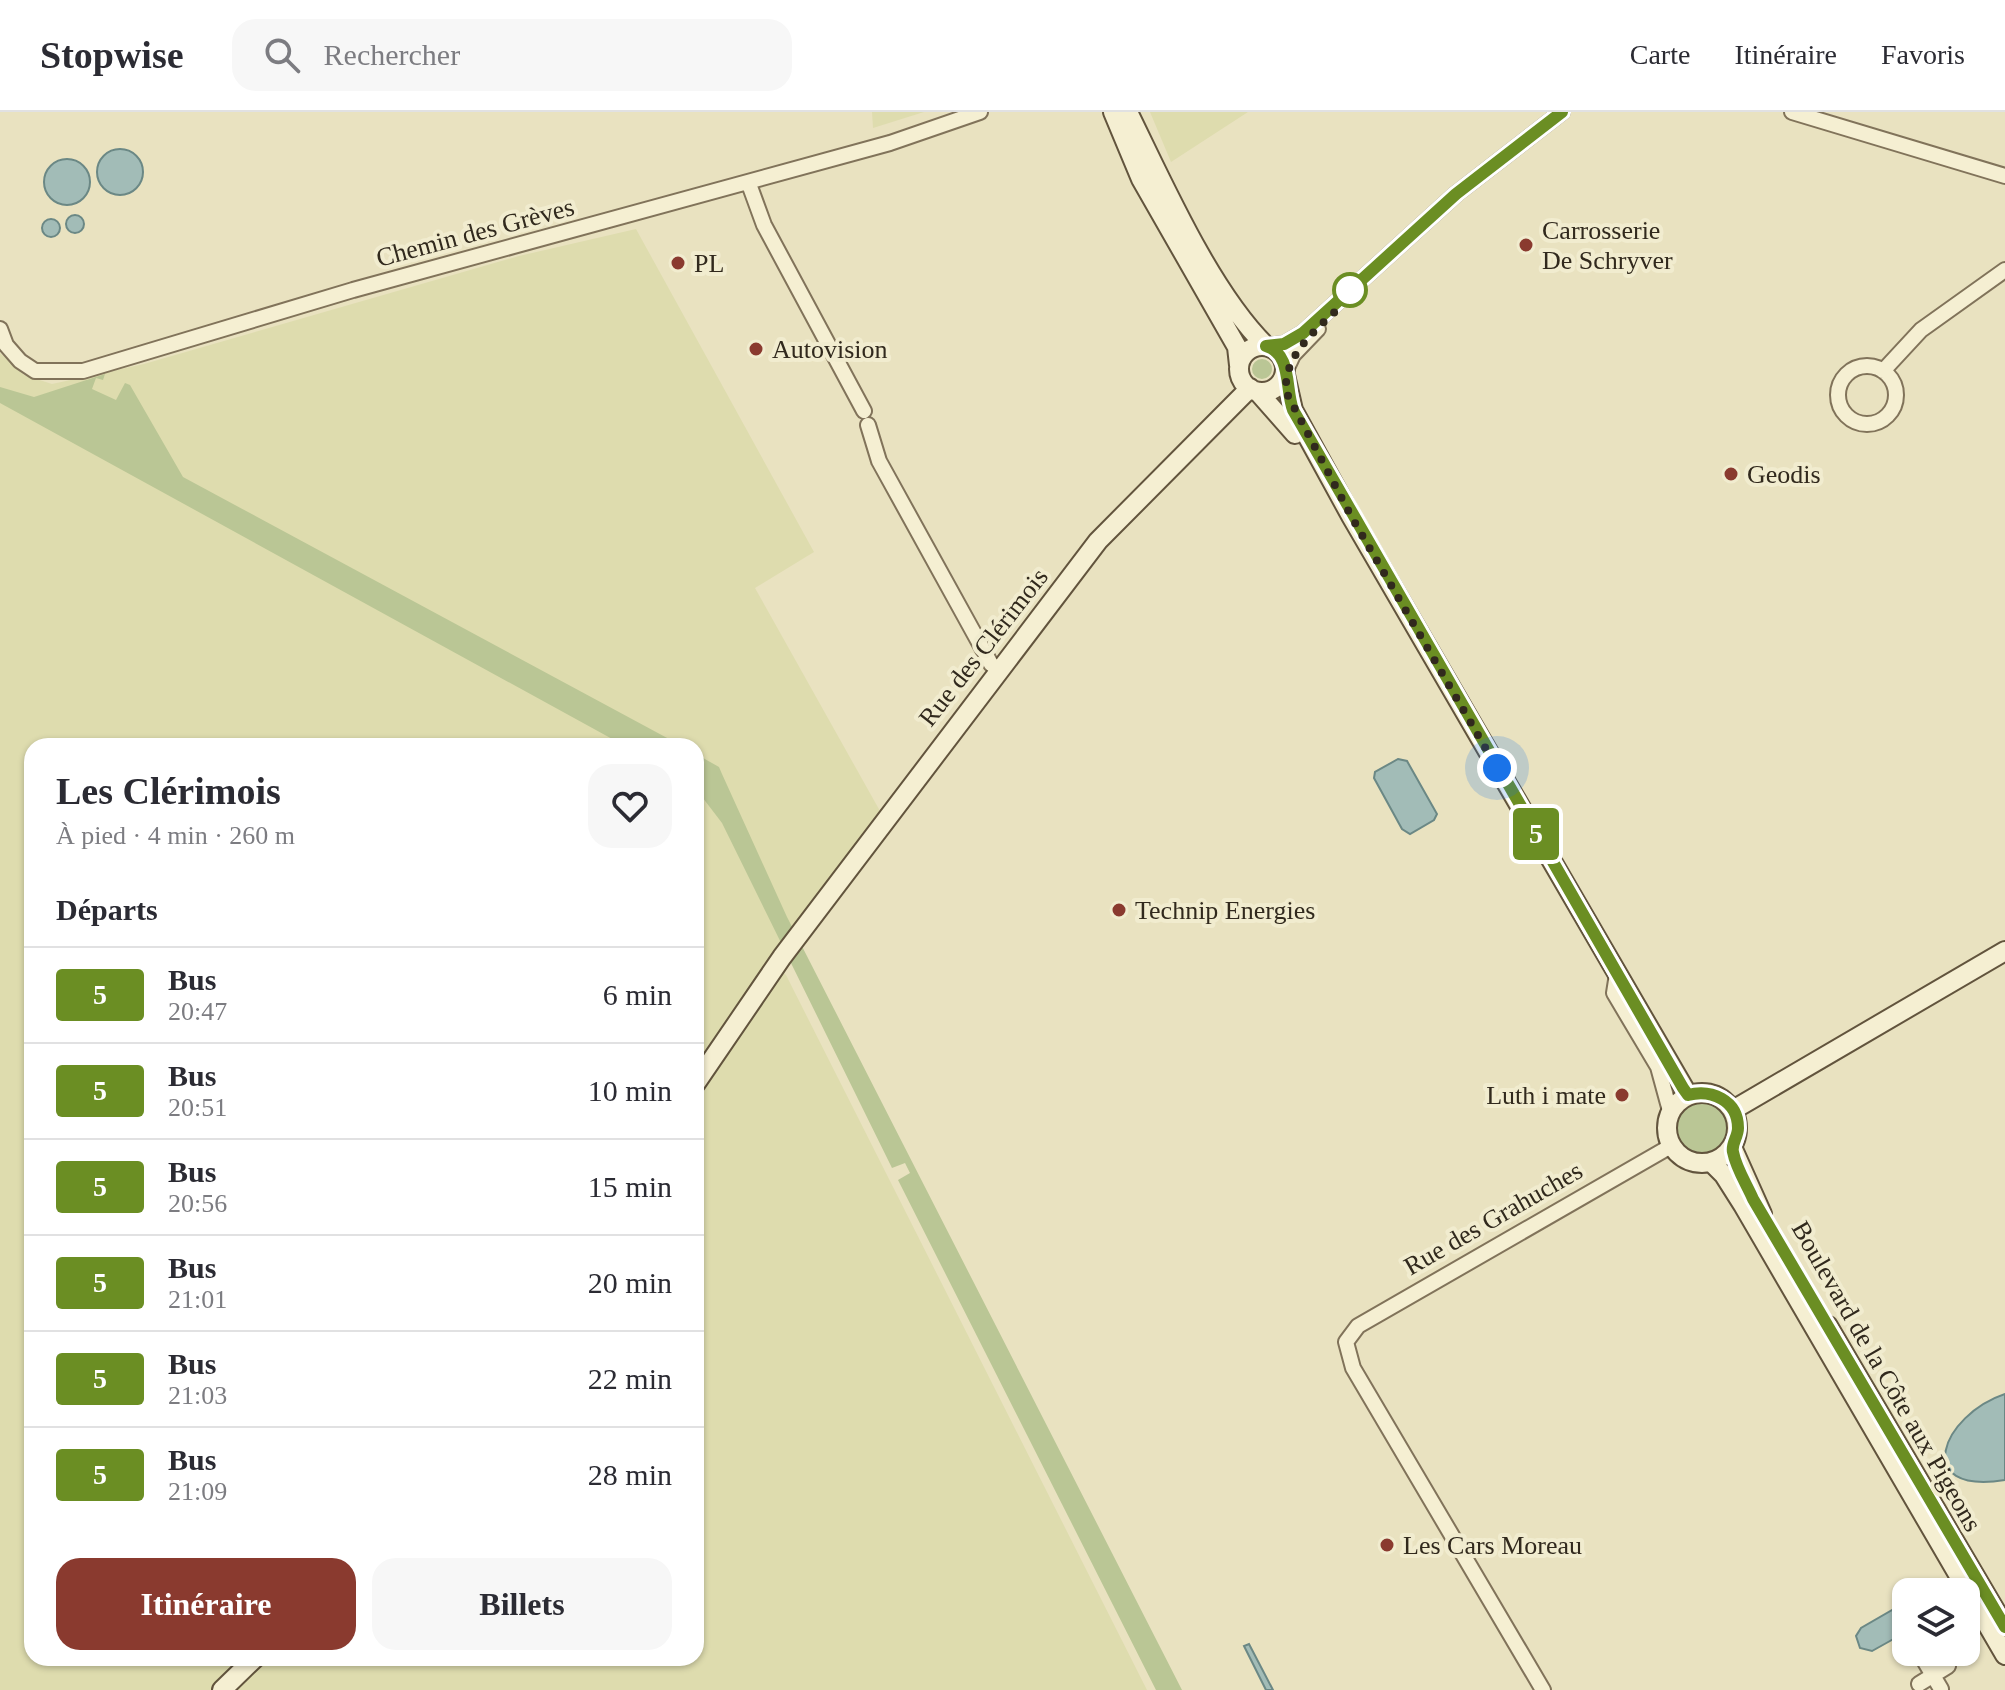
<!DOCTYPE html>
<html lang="fr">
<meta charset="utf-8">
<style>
:root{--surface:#fff;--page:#f7f7f7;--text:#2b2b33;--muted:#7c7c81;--line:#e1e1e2;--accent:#8a3a2f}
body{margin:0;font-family:"Times New Roman",serif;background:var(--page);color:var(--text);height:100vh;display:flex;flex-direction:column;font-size:30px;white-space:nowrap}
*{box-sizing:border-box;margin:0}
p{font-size:26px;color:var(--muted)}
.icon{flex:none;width:44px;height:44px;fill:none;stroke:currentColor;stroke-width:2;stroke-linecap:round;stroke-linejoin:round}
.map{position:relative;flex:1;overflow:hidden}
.drawer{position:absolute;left:24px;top:626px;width:680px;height:928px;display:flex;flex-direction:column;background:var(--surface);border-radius:24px;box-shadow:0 2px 6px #0004}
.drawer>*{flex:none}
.badge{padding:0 16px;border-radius:6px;font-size:28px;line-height:52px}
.tools{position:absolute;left:1892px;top:1466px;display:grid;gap:16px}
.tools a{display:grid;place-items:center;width:88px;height:88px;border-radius:16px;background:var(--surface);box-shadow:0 2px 6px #0004;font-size:40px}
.you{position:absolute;width:40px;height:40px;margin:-20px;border:6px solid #fff;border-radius:50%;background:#1a73e8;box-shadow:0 0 0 12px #1a73e833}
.map>.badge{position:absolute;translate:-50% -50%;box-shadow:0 0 0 4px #fff}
h2{padding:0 32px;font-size:30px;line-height:72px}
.round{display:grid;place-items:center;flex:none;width:84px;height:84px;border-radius:24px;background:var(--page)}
.summary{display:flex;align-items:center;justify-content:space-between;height:136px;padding:0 32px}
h1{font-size:38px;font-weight:700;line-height:60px}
.primary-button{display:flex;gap:16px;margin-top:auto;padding:16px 32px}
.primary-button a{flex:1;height:92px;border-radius:24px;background:var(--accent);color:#fff;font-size:32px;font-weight:700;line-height:92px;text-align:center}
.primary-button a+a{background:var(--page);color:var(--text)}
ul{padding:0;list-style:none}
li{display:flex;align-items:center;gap:24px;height:96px;padding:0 32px;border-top:2px solid var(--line)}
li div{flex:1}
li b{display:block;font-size:30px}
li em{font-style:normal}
li .badge{min-width:88px;font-weight:700;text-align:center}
header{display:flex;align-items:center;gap:48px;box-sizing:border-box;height:112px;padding:0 40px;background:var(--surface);border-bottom:2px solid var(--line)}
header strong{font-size:38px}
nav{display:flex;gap:44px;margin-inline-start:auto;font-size:28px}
.search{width:560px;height:72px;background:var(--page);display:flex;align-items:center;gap:20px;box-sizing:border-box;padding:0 28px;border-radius:24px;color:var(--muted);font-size:30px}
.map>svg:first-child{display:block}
</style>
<header>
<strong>Stopwise</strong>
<div class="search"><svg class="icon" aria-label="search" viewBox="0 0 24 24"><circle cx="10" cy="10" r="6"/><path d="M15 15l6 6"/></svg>Rechercher</div>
<nav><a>Carte</a><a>Itinéraire</a><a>Favoris</a></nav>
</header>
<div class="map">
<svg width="2005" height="1578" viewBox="0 0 2005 1578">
<rect width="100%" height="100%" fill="#e9e2c0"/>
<path fill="#dedcae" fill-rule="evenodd" d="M872 0H924L873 16Z
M1150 0H1248L1171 50Z
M636 117 814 440 755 476 880 699 772 850 786 863 1147 1578H0V241L24 263 52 272 144 252 519 144ZM32 634H696V1546H32Z"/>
<path fill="#bac695" d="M1252 257a10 10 0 1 1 20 0a10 10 0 1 1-20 0Z
M105 262 103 268 96 266 92 277 116 288 125 271 130 273 183 365 682 634H625L0 291V275L34 285Z
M696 642 719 655 722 662 787 805 1182 1578H1156L898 1068 910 1061 905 1051 892 1056 722 711 696 677Z
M1676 1015a26 26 0 1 1 52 0a26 26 0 1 1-52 0Z"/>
<path fill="#a2bcb7" stroke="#6b8885" stroke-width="2" d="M97 60a23 23 0 1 1 46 0a23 23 0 1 1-46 0Z
M44 70a23 23 0 1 1 46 0a23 23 0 1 1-46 0Z
M66 112a9 9 0 1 1 18 0a9 9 0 1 1-18 0Z
M42 116a9 9 0 1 1 18 0a9 9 0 1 1-18 0Z
M1398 647 1407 649 1437 702 1434 708 1410 722 1402 717 1374 666 1375 660Z
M2005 1282V1368C1910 1383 1942 1303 2005 1282Z
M1906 1490V1520L1872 1539 1860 1536 1856 1524 1861 1516Z
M1249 1532 1273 1578H1266L1244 1534Z"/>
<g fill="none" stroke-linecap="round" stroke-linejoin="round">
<defs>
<path id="street" d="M1792 0 2005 64
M749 72 764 113 864 299
M0 217 6 233 20 249 35 259H83L353 178 890 31 980 0
M1266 234 1284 232 1303 221 1456 82 1562 0
M1838 283a29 29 0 1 1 58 0a29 29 0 1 1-58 0Z
M1286 258 1293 243 1318 217
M1883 259 1921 218 2005 158
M868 313 879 349 991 552 998 557
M1617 862 1614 881 1658 955 1670 999
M1925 1550 1941 1577
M1919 1572 1948 1554
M1543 1578 1353 1256 1346 1230 1358 1214 1671 1034"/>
<path id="secondary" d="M1113 0 1141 67 1237 235 1239 253
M1128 0C1163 71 1210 179 1266 234
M1239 257a23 23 0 1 1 46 0a23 23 0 1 1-46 0Z
M1285 263 1293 298 1351 404 1688 983
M1258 280 1295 322
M696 971 782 845 1098 429 1250 276
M1667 1016a35 35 0 1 1 70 0a35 35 0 1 1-70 0Z
M1733 998 2005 839
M1732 1035 1762 1102
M1711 1050 1724 1063 1743 1093 2005 1543
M1828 1214 2005 1515
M222 1578 255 1546"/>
</defs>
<use href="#street" stroke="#81735a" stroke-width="18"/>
<use href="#secondary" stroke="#62543d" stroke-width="22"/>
<use href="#street" stroke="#f5efd2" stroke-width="14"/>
<use href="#secondary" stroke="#f5efd2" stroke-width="18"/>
</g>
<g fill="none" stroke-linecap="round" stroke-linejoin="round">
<defs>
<path id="line" d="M1562 0 1456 82 1303 221 1284 232 1266 234C1292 242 1285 276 1293 298L1683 976 1688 983C1711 977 1738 988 1738 1016 1738 1025 1731 1032 1733 1040 1736 1056 1747 1073 1753 1087L2005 1515"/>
</defs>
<use href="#line" stroke="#fff" stroke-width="18"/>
<use href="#line" stroke="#6b8e23" stroke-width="12"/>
<path stroke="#31291d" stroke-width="8" stroke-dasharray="0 14.4" d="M1350 178 1349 186C1323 213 1283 239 1286 280L1351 404 1497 656"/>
</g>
<g fill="#8a3a2f" stroke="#f1eccf" stroke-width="3">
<circle cx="1526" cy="133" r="8"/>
<circle cx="678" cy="151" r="8"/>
<circle cx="756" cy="237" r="8"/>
<circle cx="1731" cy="362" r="8"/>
<circle cx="1119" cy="798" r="8"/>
<circle cx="1622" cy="983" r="8"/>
<circle cx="1387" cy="1433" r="8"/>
</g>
<circle fill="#fff" stroke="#6b8e23" stroke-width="4" cx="1350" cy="178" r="16"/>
<g text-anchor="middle" stroke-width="8" stroke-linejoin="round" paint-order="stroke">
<g font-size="26" fill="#31291d" stroke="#f1eccf" text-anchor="start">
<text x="1542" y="127">Carrosserie<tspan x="1542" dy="30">De Schryver</tspan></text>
<text x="694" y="160">PL</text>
<text x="772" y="246">Autovision</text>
<text x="1747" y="371">Geodis</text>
<text x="1135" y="807">Technip Energies</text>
<text x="1606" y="992" text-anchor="end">Luth i mate</text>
<text x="1403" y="1442">Les Cars Moreau</text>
</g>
<g font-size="26" fill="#31291d" stroke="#f1eccf">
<text transform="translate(475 120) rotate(-15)" y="9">Chemin des Grèves</text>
<text transform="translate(983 535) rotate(-52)" y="9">Rue des Clérimois</text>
<text transform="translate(1493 1106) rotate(-30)" y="9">Rue des Grahuches</text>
<text transform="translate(1887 1264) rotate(60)" y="9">Boulevard de la Côte aux Pigeons</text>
</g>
</g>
</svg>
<div class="tools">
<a><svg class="icon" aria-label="layers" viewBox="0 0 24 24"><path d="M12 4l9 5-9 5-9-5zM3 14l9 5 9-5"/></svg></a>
</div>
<div class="you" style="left:1497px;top:656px"></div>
<b class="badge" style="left:1536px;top:722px;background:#6b8e23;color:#fff">5</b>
<section class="drawer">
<div class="summary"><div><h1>Les Clérimois</h1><p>À pied · 4 min · 260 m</p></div><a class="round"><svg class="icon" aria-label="heart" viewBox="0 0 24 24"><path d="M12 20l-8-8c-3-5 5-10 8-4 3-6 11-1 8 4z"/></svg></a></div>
<h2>Départs</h2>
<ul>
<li><span class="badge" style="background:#6b8e23;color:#fff">5</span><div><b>Bus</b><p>20:47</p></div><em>6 min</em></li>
<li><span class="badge" style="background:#6b8e23;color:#fff">5</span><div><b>Bus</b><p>20:51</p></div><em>10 min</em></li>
<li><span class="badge" style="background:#6b8e23;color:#fff">5</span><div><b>Bus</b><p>20:56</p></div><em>15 min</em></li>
<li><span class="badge" style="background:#6b8e23;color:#fff">5</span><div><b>Bus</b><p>21:01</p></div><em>20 min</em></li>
<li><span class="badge" style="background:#6b8e23;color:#fff">5</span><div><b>Bus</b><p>21:03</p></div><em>22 min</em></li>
<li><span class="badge" style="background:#6b8e23;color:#fff">5</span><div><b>Bus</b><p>21:09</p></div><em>28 min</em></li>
</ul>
<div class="primary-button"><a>Itinéraire</a><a>Billets</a></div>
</section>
</div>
